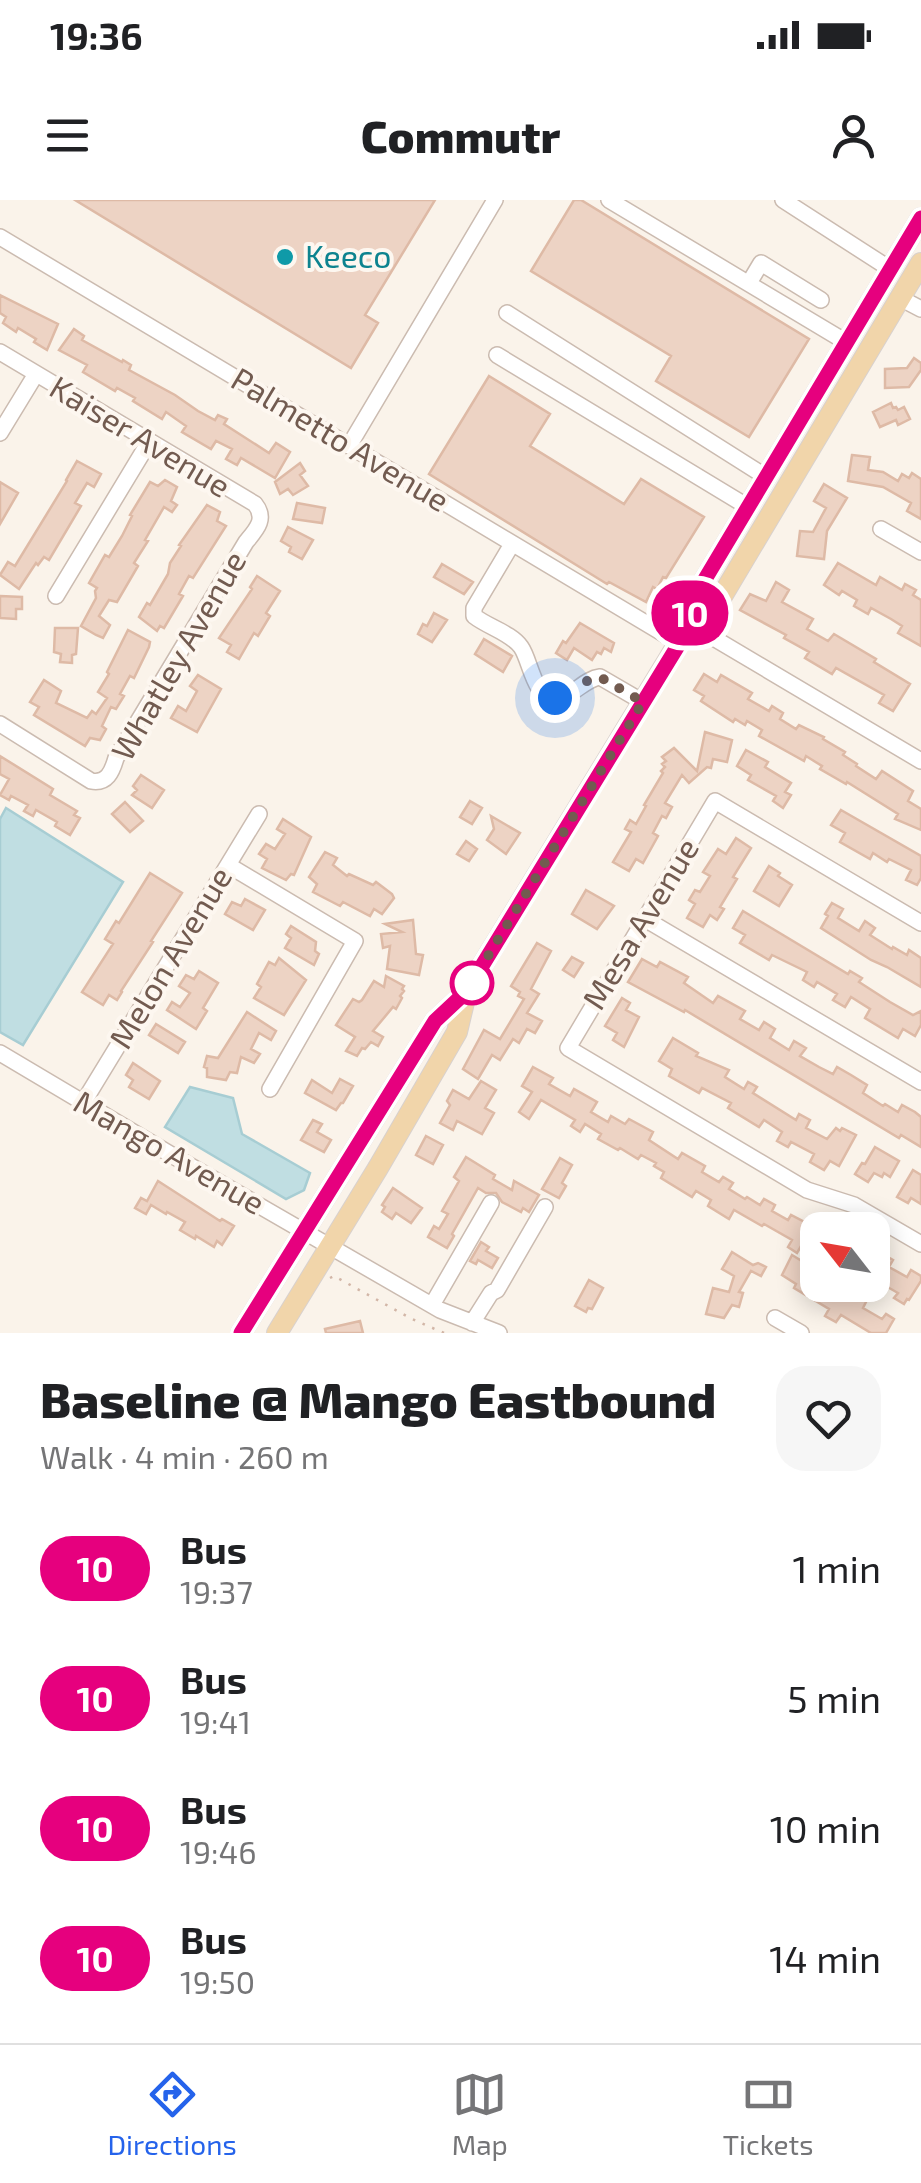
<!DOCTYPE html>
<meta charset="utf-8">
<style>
:root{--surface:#fff;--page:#f6f6f6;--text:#202124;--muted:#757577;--line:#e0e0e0;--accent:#2563eb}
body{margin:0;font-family:"Exo 2",sans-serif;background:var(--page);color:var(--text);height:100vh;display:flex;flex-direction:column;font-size:38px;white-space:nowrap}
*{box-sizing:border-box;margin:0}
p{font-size:32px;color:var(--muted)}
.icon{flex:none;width:55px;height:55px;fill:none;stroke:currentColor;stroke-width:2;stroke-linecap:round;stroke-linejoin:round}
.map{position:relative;height:1133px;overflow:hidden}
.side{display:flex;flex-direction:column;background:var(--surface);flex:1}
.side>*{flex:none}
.badge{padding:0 20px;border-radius:32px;font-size:35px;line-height:65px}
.needle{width:65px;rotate:301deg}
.fabs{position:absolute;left:800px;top:1012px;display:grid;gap:20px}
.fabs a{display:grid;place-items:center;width:90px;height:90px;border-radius:20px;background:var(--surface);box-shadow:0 5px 25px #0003;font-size:50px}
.you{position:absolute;width:50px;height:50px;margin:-25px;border:8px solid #fff;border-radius:50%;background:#1a73e8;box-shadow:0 0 0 15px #1a73e833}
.map>.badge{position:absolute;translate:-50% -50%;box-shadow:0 0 0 5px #fff}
.round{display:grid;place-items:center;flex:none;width:105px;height:105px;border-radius:30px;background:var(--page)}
.overview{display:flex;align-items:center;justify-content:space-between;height:170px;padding:0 40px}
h1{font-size:48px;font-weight:800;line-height:75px}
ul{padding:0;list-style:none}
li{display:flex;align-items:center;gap:30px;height:130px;padding:0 40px}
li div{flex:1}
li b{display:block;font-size:38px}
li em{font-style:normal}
li .badge{min-width:110px;font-weight:700;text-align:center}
.status{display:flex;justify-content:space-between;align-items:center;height:70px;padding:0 50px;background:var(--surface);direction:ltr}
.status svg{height:28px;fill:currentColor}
header{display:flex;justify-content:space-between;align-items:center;height:130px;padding:0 40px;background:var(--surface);font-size:45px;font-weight:800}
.tabs{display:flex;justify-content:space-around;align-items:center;height:140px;border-top:2px solid var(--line);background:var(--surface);font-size:28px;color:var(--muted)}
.tabs a{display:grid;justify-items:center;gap:5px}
.tabs .selected{color:var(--accent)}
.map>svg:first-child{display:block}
</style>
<div class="status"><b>19:36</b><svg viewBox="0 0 49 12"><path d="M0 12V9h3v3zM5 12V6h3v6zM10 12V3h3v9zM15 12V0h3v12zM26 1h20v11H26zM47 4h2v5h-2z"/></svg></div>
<header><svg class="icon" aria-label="menu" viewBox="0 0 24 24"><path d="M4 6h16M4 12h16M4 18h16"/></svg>Commutr<svg class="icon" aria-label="person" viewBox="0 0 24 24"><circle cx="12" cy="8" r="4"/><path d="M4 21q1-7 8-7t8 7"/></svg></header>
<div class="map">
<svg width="921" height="1133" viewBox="0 0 921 1133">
<rect width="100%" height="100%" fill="#faf3ea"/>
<path fill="#c0dee2" stroke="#a7cdd3" stroke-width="2.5" d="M6 608 123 682 23 845 0 832V619Z
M190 887 233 898 242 934 310 973 304 990 286 999 165 927Z"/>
<path fill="#edd3c4" stroke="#debaa6" stroke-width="2.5" d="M75 0H435L365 115 378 123 351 168Z
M574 0H581L809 139 749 237 656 181 671 156 531 71Z
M0 95 58 124 47 150 34 142 36 139 18 128 16 132 3 123 6 117 0 113Z
M74 129 84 136 82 140 122 162 123 160 131 165 129 170 175 195 198 211 215 220 218 215 227 219 224 224 269 253 276 243 290 252 275 278 241 258 237 265 226 259 232 249 216 241 211 249 182 232 186 226 166 212 162 219 133 201 135 198 117 188 115 191 83 172 87 165 59 150Z
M914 158 921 163V170L909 187 885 188V169L907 168Z
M489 176 550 214 530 246 624 304 641 279 704 317 666 378 663 377 657 389 653 387 646 402 609 382 607 384 429 274Z
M891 203 893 208 896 207 898 210 904 207 910 219 898 225 896 220 880 227 873 212Z
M852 255 870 257 868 270 883 272 898 281 902 274 909 278 912 273 921 279V319L907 311 911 303 883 287 848 281Z
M77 261 101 274 94 287 87 283 75 303 81 306 49 360 44 357 38 365 36 363 19 389 0 375 8 362 15 366 67 281 66 280Z
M300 263 305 271 300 275 308 286 293 295 288 289 280 294 275 282Z
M165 280 177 287 171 301 177 305 172 312 164 307 145 340 148 341 134 363 138 366 117 402 109 400 99 416 110 425 103 438 96 435 81 426 96 398 95 391 97 388 89 383 105 355 109 357 122 336 132 316 130 315 150 282 158 286Z
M0 282 18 293 0 324Z
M824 284 847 298 827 331 824 359 797 356 800 331 813 332 826 308 814 301Z
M297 303 325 308 322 323 293 319Z
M207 305 220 312 217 321 226 326 193 378 189 376 179 394 183 396 164 428 160 426 157 431 139 417 147 403 150 405 168 374 170 363 181 346 179 345Z
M288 327 313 340 302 359 289 352 291 347 281 341Z
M838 363 876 385 880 377 902 390 905 384 916 390 913 395 921 400V446L898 433 902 426 891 419 871 408 868 414 854 406 857 400 842 391 839 395 824 385Z
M442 364 473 382 464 394 434 377Z
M257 376 280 391 266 413 270 416 258 436 254 433 239 459 227 452 231 445 219 438 252 389 250 387Z
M776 382 789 390 782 402 813 419 807 429 828 441 834 434 876 459 874 462 910 484 893 511 879 503 884 495 836 468 832 474 805 458 809 452 784 438 786 435 740 410 750 394 766 401Z
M0 396 22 397V409H16V419L0 418Z
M434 413 447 420 432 442 418 434 423 424 427 426Z
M580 423 614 443 611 452 604 448 601 454 597 452 592 460 574 448 567 460 556 453 563 441 566 443Z
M55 428H78L76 454 72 455V463L60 462 61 454 54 452Z
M128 430 150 442 149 447 134 478 130 476 120 494 124 496 116 509 111 507 102 526 106 529 100 540 90 538 85 546 34 515 39 507 30 502 44 480 61 491 56 503 87 518 92 511 96 514 107 498 98 492 109 474 107 472Z
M484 439 512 456 503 472 475 454Z
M704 474 717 482 721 475 752 493 748 499 769 511 772 506 783 513 780 519 796 529 799 525 824 537 823 539 845 552 843 555 857 564 856 566 876 579 882 571 913 591 908 601 921 609V630L895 619 898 614 847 582 846 584 820 569 822 566 806 556 804 561 759 536 762 530 747 521 745 525 735 519 733 522 701 501 704 496 694 490Z
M198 475 221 489 197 532 171 518 178 506 186 511 197 491 190 486Z
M705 532 732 540 727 562 713 559 711 568 707 567 689 583 682 575 665 603 672 607 666 618 662 616 653 633 658 636 643 663 636 659 629 671 613 662 631 632 625 629 630 620 636 624 646 606 644 605 663 573 661 571 665 567 662 564 666 561 662 557 674 548 697 571Z
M746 550 768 562 765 567 791 583 785 592 791 595 783 608 773 601 776 596 748 580 751 575 737 566Z
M0 556 53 589 50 595 77 611 74 615 80 618 70 635 55 626 57 622 36 610 33 616 24 611 28 605 11 596 9 600 0 595 9 579 0 574Z
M141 575 164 590 152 608 132 595 137 590 133 586Z
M470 601 482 608 472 624 460 617Z
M125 602 143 621 130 632 112 614Z
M841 610 921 656V678L917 685 906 680 911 670 889 659 887 662 873 653 870 659 840 642 845 633 831 625Z
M491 616 520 633 506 654 487 640 494 629Z
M283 619 311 637 294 675 291 674 286 680 262 668 267 659 259 654 266 644 275 649 285 634 277 629Z
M736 638 751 648 733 677 737 679 720 707 724 709 717 720 710 715 703 727 687 718 695 704 689 700 695 690 700 692 710 676 703 672 718 649 726 654Z
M466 641 477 649 469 661 457 654Z
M325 652 337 658 333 665 347 676 349 674 373 685 376 682 392 694 394 698 382 714 374 709 370 716 343 702 340 706 313 692 317 684 309 677Z
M769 666 780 673 778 676 792 685 779 706 754 691Z
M150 673 182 693 151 741 153 742 121 791 122 792 117 800 109 795 103 805 82 792 113 744 105 739 116 721 119 723Z
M586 690 614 706 597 729 572 714Z
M245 699 265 710 253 730 225 714 232 702 241 706Z
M832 703 843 709 838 718 859 731 865 721 875 728 870 735 892 749 893 747 907 755 909 750 921 758V787L887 767 871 760 821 728 828 716 825 714Z
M743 711 848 774 850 771 862 778 859 782 890 802 913 815 921 811V825L915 836 903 829 898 838 865 818 870 809 851 797 845 807 833 800 837 794 817 782 814 787 803 780 807 772 772 755 769 760 740 743 745 735 733 728Z
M413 720 416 754 423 755 419 775 387 769 390 746 383 748 381 734 402 732 385 724Z
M291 726 316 742 315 751 319 754 314 765 285 748 291 738 286 734Z
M537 743 551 751 531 789 539 794 527 813 542 821 535 833 527 829 519 843 513 839 500 860 492 855 478 879 463 869 484 830 500 839 524 799 518 796 520 792 511 786Z
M572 757 583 763 574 777 563 770Z
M279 758 306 780 284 815 254 798 261 787 257 784 269 762 275 765Z
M642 759 657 767 660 762 688 777 684 783 713 803 718 796 745 811 740 819 759 830 764 822 775 829 770 838 789 850 794 841 806 848 800 856 819 867 833 874 837 867 851 875 867 885 863 893 883 906 885 904 898 912 902 905 915 912 921 917V947L901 935 899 938 685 810 684 812 628 782Z
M199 771 218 783 203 808 207 811 196 829 167 810 172 802 180 807 190 793 179 786 186 775 194 779Z
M386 776 404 786 402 789 404 791 400 796 402 798 396 809 393 807 373 831 383 837 378 846 371 842 365 849 362 848 357 856 346 851 355 837 336 825 353 799 359 802 362 800 374 781 384 787Z
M622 798 630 803 626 810 639 817 624 847 613 840 617 833 605 826Z
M247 812 276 831 271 840 259 833 251 849 260 854 254 863 241 857 237 873 230 872 226 880 207 877V868L204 867 207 856 218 858Z
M156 824 185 842 178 853 149 835Z
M673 838 698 853 696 856 729 870 725 877 744 889 748 882 757 887 753 893 796 920 799 914 810 920 806 928 827 939 836 928 840 931 842 928 856 935 839 966 830 961 824 970 810 962 814 954 791 942 788 947 777 941 782 932 764 920 759 927 728 908 731 903 702 888 699 893 669 876 672 869 659 861Z
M133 863 160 881 149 899 129 887 133 880 126 875Z
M533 867 553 878 549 884 570 896 574 889 597 902 591 912 608 922 611 916 625 924 629 919 653 932 649 940 678 959 682 953 705 966 702 972 719 982 723 977 733 983 729 989 745 999 747 997 760 1005 764 999 775 1005 772 1011 788 1020 791 1015 818 1029V1050L804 1041 797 1053 788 1047 792 1040 764 1024 762 1026 734 1010 729 1019 708 1006 711 1000 696 991 692 997 661 978 664 972 654 966 656 963 641 955 638 959 620 948 618 950 598 939 601 934 585 924 580 932 571 926 575 920 541 900 529 919 519 912 532 892 522 886Z
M340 879 353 886 343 903H341L336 910 305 893 312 880 332 893Z
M481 881 496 890 485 908 494 913 482 934 457 921 453 930 440 923 450 905 447 901 453 890 469 899Z
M313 920 322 924 317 932 331 940 324 952 301 940Z
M426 936 443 945 433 964 416 955Z
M875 947 899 961 890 977 884 973 882 977 874 973 868 982 855 974 862 963 865 964Z
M466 957 495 975 493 979 512 990 514 981 539 995 529 1012 523 1008 521 1012 502 1002 496 993H486L478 988 452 1034 454 1036 447 1048 428 1037 434 1026 439 1029 448 1014 442 1011 459 981 454 977Z
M560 958 572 965 562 983 566 986 559 998 542 989Z
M913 970 921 975V1004L911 998 908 1003 897 997Z
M158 981 220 1021 222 1019 234 1026 222 1045 217 1041 214 1047 196 1036 195 1039 180 1030 185 1022 167 1012 166 1014 151 1005 146 1014 135 1008 141 998 147 1001Z
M393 988 422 1008 411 1023 396 1013 392 1019 382 1012 385 1007 382 1005Z
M481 1042 489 1047 486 1051 498 1058 492 1068 478 1060 476 1064 470 1061Z
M872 1048 893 1060 889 1067 907 1077 911 1070 921 1076V1081L909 1100 907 1099 904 1104 894 1098 898 1093 872 1078Z
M732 1052 753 1065 758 1063 766 1067 761 1076 751 1071 739 1092 743 1093 739 1107 732 1105 724 1118 706 1114 713 1088 729 1092 734 1076 722 1069Z
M792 1055 818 1071V1085H867L861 1094 868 1098 863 1108 882 1119 886 1114 894 1119 886 1133H871L841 1115 836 1122 825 1116 829 1109 794 1088 796 1084 782 1075Z
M589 1080 603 1088 592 1109 588 1108 586 1112 575 1106Z
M360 1121 363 1133H326L325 1129Z"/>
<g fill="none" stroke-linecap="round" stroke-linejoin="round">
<defs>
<path id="minor" d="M609 0 846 142
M783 0 890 69
M0 37 679 443
M749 83 761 63 821 100
M900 98 921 109
M507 113 766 277
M0 152 255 304C267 319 256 330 246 342L116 558C112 572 107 584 91 581L0 524
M497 155 748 307
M0 233 36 174
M349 246 495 0
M881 329 921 352
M512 344 474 408V416C488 427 511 433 521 447 531 461 533 498 556 498 573 497 584 479 600 477L643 502
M56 396 149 242
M690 424 921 561
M228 665 355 741 270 889
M645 719 921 882
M921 723 715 601 568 848 807 990 854 1005 921 1044
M0 853 175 957 440 1110 499 1133
M83 903 259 614
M432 1105 491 1003
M775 1118 801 1133
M472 1123 491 1093 497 1090 545 1007"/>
<path id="major" d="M690 424 689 406 921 18
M241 1133 435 821 466 792 690 424 709 418 921 63
M277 1133 378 968 457 832 466 794"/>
</defs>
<use href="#minor" stroke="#cbbbb0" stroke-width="18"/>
<use href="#major" stroke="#d8d1ce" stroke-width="22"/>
<path stroke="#d2b6a7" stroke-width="2.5" stroke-dasharray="2.5 8" stroke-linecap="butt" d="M330 1078 334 1076 410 1118 444 1133"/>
<use href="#minor" stroke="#fff" stroke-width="15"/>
<use href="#major" stroke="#f1d5aa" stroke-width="20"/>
</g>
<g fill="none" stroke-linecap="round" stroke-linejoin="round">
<defs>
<path id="line" d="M241 1133 435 821 466 792 679 444 690 424 689 406 921 18"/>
</defs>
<use href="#line" stroke="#fff" stroke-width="22"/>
<use href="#line" stroke="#e6007e" stroke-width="15"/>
<path stroke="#725b50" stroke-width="10" stroke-dasharray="0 18" d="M472 783 466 792 643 502 600 477C584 479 571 493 555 498"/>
</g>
<circle fill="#0f9aa8" stroke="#fdf7f0" stroke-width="4" cx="285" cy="57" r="10"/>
<circle fill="#fff" stroke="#e6007e" stroke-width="5" cx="472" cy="783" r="20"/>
<g text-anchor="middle" stroke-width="8" stroke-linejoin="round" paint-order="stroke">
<g font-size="32" fill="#0d838f" stroke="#fdf7f0" text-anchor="start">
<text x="305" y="68">Keeco</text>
</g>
<g font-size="32" fill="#725b50" stroke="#fdf7f0">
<text transform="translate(140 237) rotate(31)" y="11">Kaiser Avenue</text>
<text transform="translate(340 240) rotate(31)" y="11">Palmetto Avenue</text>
<text transform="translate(179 456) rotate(-60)" y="11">Whatley Avenue</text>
<text transform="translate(641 724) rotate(-59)" y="11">Mesa Avenue</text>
<text transform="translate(171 758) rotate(-59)" y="11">Melon Avenue</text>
<text transform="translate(169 953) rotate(30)" y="11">Mango Avenue</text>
</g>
</g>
</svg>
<div class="fabs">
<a><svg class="needle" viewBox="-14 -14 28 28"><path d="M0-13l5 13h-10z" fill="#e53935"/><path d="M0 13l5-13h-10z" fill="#757577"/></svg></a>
</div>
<div class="you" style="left:555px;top:498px"></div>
<b class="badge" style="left:690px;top:413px;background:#e6007e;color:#fff">10</b>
</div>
<section class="side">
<div class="overview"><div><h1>Baseline @ Mango Eastbound</h1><p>Walk · 4 min · 260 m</p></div><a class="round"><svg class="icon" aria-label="heart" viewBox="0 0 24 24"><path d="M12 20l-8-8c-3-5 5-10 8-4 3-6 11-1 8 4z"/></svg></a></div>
<ul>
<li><span class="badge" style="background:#e6007e;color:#fff">10</span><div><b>Bus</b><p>19:37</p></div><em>1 min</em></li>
<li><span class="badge" style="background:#e6007e;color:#fff">10</span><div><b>Bus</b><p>19:41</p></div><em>5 min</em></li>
<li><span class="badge" style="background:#e6007e;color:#fff">10</span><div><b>Bus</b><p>19:46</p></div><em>10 min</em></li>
<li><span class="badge" style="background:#e6007e;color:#fff">10</span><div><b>Bus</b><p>19:50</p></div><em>14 min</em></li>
</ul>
</section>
<nav class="tabs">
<a class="selected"><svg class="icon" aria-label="directions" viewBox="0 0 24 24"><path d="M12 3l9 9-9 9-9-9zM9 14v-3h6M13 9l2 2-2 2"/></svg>Directions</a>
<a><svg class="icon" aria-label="map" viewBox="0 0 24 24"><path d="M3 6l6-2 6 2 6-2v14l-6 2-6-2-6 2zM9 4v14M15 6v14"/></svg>Map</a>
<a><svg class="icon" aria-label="tickets" viewBox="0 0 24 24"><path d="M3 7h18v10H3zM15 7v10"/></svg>Tickets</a>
</nav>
